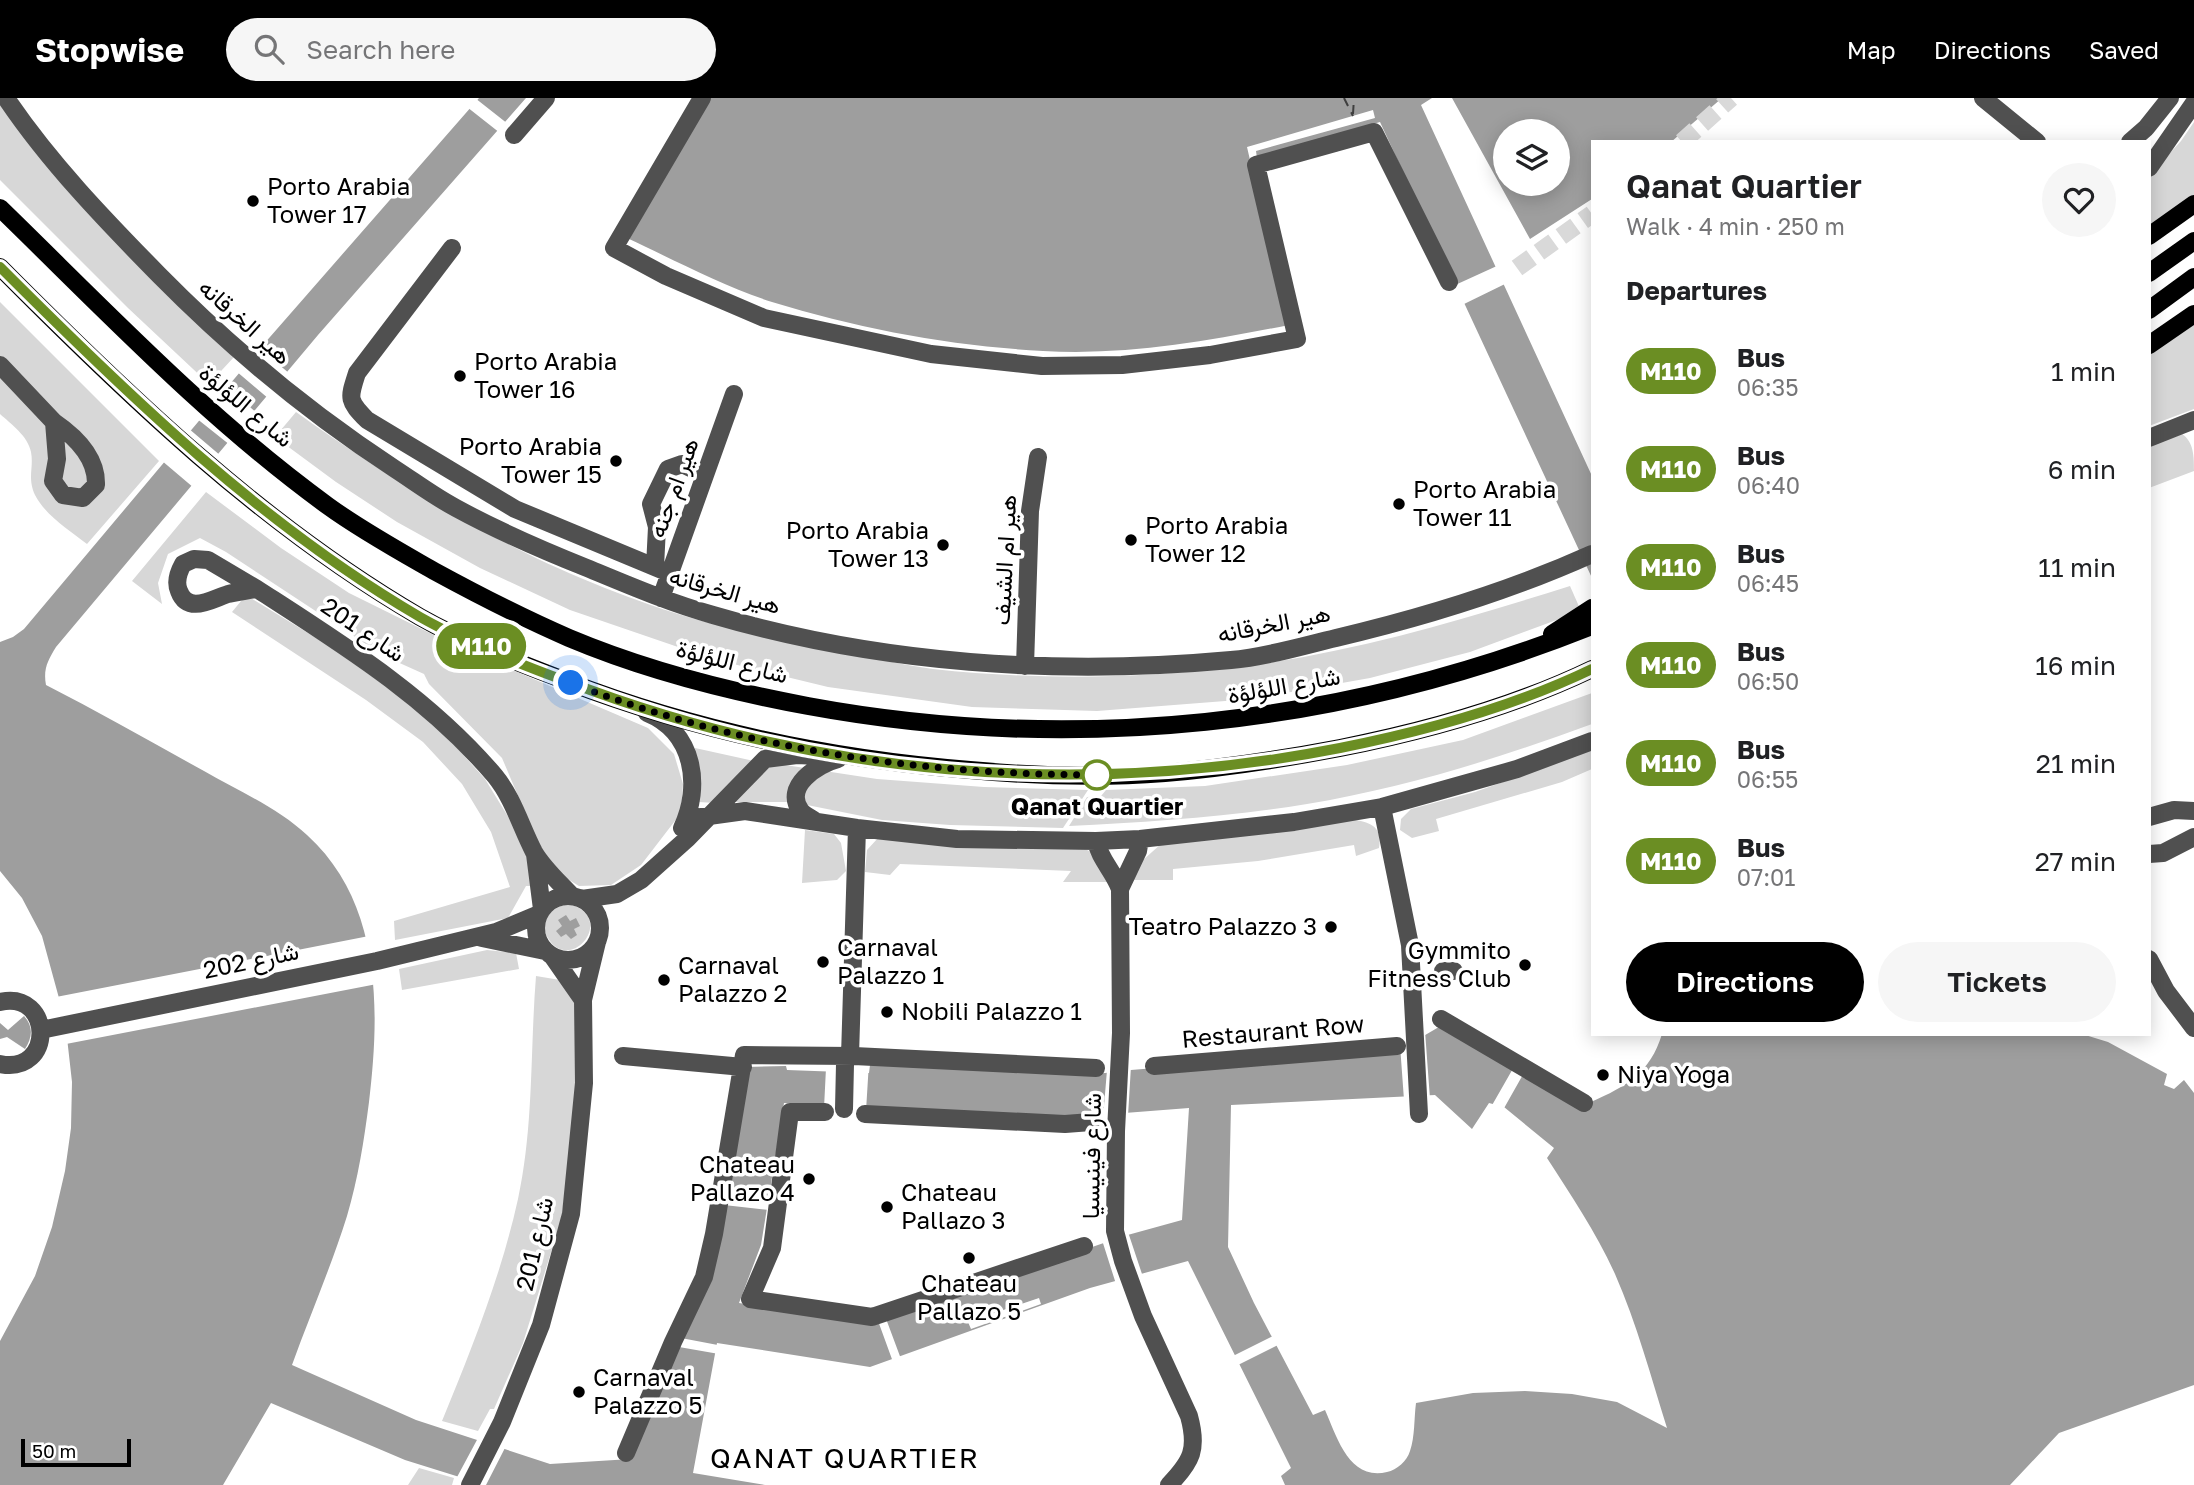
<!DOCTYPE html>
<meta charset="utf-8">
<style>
:root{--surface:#fff;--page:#f6f6f6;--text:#202124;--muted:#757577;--accent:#000}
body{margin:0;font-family:"Golos Text",Vazirmatn,sans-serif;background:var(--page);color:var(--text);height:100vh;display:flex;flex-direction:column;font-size:26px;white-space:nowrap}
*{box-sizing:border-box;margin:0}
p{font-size:23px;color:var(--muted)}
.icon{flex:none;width:38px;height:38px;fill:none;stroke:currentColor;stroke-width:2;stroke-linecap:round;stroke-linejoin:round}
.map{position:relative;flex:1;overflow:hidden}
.sheet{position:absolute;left:1591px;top:42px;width:560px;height:896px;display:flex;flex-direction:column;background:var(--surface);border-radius:0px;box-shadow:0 4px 18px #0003}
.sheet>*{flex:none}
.badge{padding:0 14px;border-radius:23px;font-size:24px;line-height:46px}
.controls{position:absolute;left:1493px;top:21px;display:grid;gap:14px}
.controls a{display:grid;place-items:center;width:77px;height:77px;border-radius:50%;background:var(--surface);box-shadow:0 4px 18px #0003;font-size:35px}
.scale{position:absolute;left:21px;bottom:18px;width:110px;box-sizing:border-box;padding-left:7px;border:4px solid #000;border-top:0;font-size:19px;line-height:24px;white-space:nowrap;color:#000;-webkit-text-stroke:5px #fff;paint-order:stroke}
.you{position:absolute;width:35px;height:35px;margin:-18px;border:5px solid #fff;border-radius:50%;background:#1a73e8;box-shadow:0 0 0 10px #1a73e833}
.map>.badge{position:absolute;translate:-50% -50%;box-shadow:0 0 0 4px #fff}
h2{padding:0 35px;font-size:26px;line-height:63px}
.round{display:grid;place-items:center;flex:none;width:74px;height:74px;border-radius:37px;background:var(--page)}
.headline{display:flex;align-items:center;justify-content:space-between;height:119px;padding:0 35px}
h1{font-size:33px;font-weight:600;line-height:52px}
.button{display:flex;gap:14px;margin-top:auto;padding:14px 35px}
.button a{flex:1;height:80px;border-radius:42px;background:var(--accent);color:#fff;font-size:28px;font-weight:600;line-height:80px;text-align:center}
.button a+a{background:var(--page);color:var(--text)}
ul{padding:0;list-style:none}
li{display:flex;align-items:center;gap:21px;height:98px;padding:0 35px}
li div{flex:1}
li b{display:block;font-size:26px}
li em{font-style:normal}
li .badge{min-width:77px;font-weight:700;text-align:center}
header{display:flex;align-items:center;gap:42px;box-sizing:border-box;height:98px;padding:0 35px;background:var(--accent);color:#fff}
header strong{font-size:33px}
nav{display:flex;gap:38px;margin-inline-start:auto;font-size:24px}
.search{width:490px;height:63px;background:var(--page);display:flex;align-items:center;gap:18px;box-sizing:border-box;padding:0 24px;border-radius:38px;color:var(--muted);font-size:26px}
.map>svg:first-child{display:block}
</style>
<header>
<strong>Stopwise</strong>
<div class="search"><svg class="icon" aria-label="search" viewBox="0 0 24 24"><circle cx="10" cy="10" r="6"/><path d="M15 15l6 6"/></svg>Search here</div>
<nav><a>Map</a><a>Directions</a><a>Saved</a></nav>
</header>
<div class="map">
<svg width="2194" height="1387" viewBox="0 0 2194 1387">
<rect width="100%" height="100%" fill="#fff"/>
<path fill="#d7d7d7" d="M0 2 234 259 209 286 128 210 0 82Z
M2194 24V99L2149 130V78L2181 43Z
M0 204 159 363 87 446C69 432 46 418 35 397 27 379 34 370 31 354 28 338 11 326 0 316Z
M2194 225V311L2149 328V253Z
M296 314C373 369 453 420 538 461 594 487 662 514 722 528 752 536 783 541 814 547 853 555 894 566 933 571 1034 582 1135 581 1236 569 1349 556 1462 522 1570 488L1581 513 1470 554 1370 580 1251 601 1097 613 972 609 828 589 713 561 570 512 480 470 397 424 336 384 275 339Z
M2182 336C2194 344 2194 359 2194 373L2149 390V348Z
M206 394 281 450 349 495 452 546 648 630 674 656 683 686 681 715 641 767 611 787 579 788 561 777 544 759 502 660 429 586 424 576 384 558 226 454 200 440 168 456 158 485 162 506 132 483Z
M246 497 326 546 428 618 485 681 520 738 530 766 531 788H526L508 820 395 842 394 823 510 789 491 734 462 686 423 644 366 602 232 514Z
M1592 595V626C1500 660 1404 690 1307 706 1228 719 1148 724 1069 728L1087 699 1101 698 1106 692 1205 688 1347 667 1463 642Z
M695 650 754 663 715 705 699 704Z
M1592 652V671L1562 684 1436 721 1439 733 1412 740 1400 732 1401 721 1411 711 1475 694Z
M772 665 877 681 984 689 1088 692 1063 730 950 727 882 722 792 704H734Z
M1349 721C1368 724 1383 726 1379 750L1356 758 1354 747 1258 763 1173 771V782H1132L1134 770 1161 746Z
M805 732 834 736 841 745 846 773 837 782 802 785Z
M878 740 1082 749 1099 759 1111 784H1063L1071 773 900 766 890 777 865 774 867 752Z
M569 806C618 820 570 877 548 840 537 823 553 808 569 806Z
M487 852 516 855 519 871 402 892 399 871Z
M536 878 566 883 580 905 578 1009 561 1122 523 1245 494 1311H490L478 1333 442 1323C472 1250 501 1178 518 1101 534 1028 530 952 536 878Z
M419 1370 454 1380 452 1387H408Z"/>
<path fill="#9e9e9e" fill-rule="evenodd" d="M479 0H526L318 237 56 549C48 562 43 571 46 587 99 614 151 644 204 673 239 693 278 710 307 737 382 805 380 912 369 1004 364 1043 358 1081 347 1118 331 1169 310 1217 292 1267L416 1322 550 1366 631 1361 684 1236 746 969 786 968 787 972 869 975 870 967 1105 975 1131 972 1403 950 1444 926 1591 1004C1627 988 1650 975 1662 936H2082L2108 944 2167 976 2164 987 2174 991 2184 982 2194 995V1287L2059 1335 2010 1387H1285L1281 1378 1291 1370 1188 1163 1090 1190 870 1269 717 1245 693 1375 765 1387H485L405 1362 271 1305 223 1387H0V1243L35 1178 52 1129 65 1073 71 1030 72 984 65 922 42 838 22 800 0 773V544L13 539 24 531 256 255ZM1435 997 1472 1031 1489 1005 1504 1009 1554 1050 1547 1060C1571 1097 1597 1136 1615 1176 1637 1226 1651 1279 1667 1330L1617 1304 1572 1296 1525 1293 1473 1295 1416 1305C1414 1320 1415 1339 1410 1353 1407 1363 1397 1372 1387 1374 1349 1383 1337 1339 1325 1312L1313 1317 1254 1205 1228 1149 1231 1007ZM784 1005 1073 1019 1189 1010 1182 1122 1124 1138 872 1225 739 1205 761 1147Z
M706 0H1432L1421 7 1592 378V480L1380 24 1257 60 1289 227C1209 243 1125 258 1043 253 952 248 859 231 772 204 725 189 672 161 627 140Z
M1452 0H1722L1671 44H1592V101L1530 141ZM1505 33H1558V86H1505Z
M566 817 570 823 576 820 580 828 574 831 577 837 571 841 566 836 561 839 556 833 562 828 558 822Z
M24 918C34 929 32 940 25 951L7 939 0 941V925L8 932Z"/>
<path fill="#fff" d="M475 0 508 26 500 35 467 9Z
M1373 12 1375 20 1256 53 1257 60 1250 62 1247 49Z
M1499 167 1507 185 1462 207 1453 188Z
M257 248 290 276 269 301 236 273Z
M224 287 257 315 230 347 196 320Z
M188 330 221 358 194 390 161 362Z
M369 838 377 886 66 946 56 899Z
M1425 933 1430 1001 1404 1002 1400 947Z
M869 964 866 1013 824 1010 826 970 866 972V966Z
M1515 967 1525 973 1503 1012 1491 1009Z
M1131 968 1128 1018 1103 1020 1107 972Z
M726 1096 770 1101 769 1112 724 1107Z
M1128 1134 1143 1179 1116 1186 1102 1142Z
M1039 1200 1041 1206 971 1231 968 1224Z
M885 1218 901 1261 893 1264 877 1220Z
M1275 1237 1280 1246 1236 1268 1231 1259Z
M681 1240 723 1248V1250L720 1249 719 1256 679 1249Z
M478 1340 506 1348 486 1387H474L456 1381Z"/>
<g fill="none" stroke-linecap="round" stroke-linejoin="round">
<path stroke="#3f3f3f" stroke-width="2" stroke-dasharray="9 7" stroke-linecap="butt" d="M1344 0 1353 18
M1353 16 1354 0"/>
<path stroke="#d9d9d9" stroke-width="18" stroke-dasharray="18 9" stroke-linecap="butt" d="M1682 44 1731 0
M1517 170 1592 116"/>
<path stroke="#505050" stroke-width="18" d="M6 0C49 64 105 122 159 177 231 250 309 315 395 371 415 384 435 399 456 410 498 433 542 452 587 470 628 487 670 505 713 517 880 566 1058 578 1231 562 1266 559 1302 548 1336 540 1425 519 1510 493 1592 456
M702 0 614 150 666 178 764 220 931 256 1042 268 1122 267 1210 257 1297 241 1256 67 1374 34 1449 184
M1983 0 2037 44
M514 37 546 0
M2130 44 2146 30 2170 0
M2149 70 2194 5
M452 150 357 275C349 300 347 302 367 322L515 411 669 475
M0 267 54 324
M54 324C76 339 97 359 96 387L83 400 63 397 53 383 57 361Z
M2149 340 2194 322
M194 461 208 462 257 491C247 492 238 494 228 496 212 501 188 517 179 493 175 484 178 475 183 466Z
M655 469 657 429 651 406 668 371 682 366 705 377
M257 491C342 546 428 599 495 678 513 700 521 729 534 754 544 771 559 784 572 798
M661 500 734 296
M1025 568 1030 413 1038 359
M647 615C694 634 702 688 682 730
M1382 709 1410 847 1419 1016
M2149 719 2174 712 2194 713
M687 721 745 713 857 730 957 741 1096 743 1140 741 1294 724 1382 709 1517 671 1592 643
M815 723C811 720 804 717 801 713 782 689 818 666 838 661
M1096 743C1099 760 1114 774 1120 791L1121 935 1116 1033 1115 1133 1123 1163 1143 1218 1189 1318C1198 1351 1192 1363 1169 1387
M535 756 542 811
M2149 756 2163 755 2194 739
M1120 791 1138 753 1140 741
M536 830a32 32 0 1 1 64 0a32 32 0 1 1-64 0Z
M582 801 617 796 641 782 688 740 765 661 797 657 818 658
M482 840 545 853
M553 859 583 902
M2149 861 2166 893 2194 930
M1443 873H1454
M0 904C53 892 55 977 0 966
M1441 921 1584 1005
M41 932 377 863 496 834 539 816
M623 958 743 969
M850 958 857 730
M1154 968 1397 948
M844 1011 845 966
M825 1014H790L772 1150 750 1201 872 1219 1084 1148
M865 1016 1065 1026 1091 1024
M626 1355 673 1244 704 1179 714 1136 744 957 854 958 1096 970
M470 1387 502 1324 541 1227 571 1116 584 985 583 902 597 844"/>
<path stroke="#000" stroke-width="18" d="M0 110C106 213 208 321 328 408 361 432 399 453 434 473 478 497 523 520 569 540 645 572 727 593 808 608 1073 657 1342 628 1592 528
M2149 138 2194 106
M0 169C128 298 262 427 420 519 466 545 517 564 566 583 696 633 831 661 970 672 1034 678 1100 680 1165 675 1224 670 1282 661 1340 650 1426 633 1513 609 1592 571
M2149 175 2194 143
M2149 212 2194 179
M2149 247 2194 216
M1552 536 1592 510"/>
</g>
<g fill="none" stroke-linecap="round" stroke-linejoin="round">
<defs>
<path id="line" d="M0 169C129 298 262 427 420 519 466 545 517 565 566 583 813 678 1080 701 1340 650 1426 633 1513 609 1592 571"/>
</defs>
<use href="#line" stroke="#fff" stroke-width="16"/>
<use href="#line" stroke="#6b8e23" stroke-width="10"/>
<path stroke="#000" stroke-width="7" stroke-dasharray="0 12.6" d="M571 585C741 651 921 677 1102 677H1097"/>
</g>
<g fill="#000" stroke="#fff" stroke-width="2.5">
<circle cx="253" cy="103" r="7"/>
<circle cx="460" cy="278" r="7"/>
<circle cx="616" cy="363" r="7"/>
<circle cx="1399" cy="406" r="7"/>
<circle cx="1131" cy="442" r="7"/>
<circle cx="943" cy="447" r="7"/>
<circle cx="1331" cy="829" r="7"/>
<circle cx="823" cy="864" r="7"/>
<circle cx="1525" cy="867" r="7"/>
<circle cx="664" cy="882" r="7"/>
<circle cx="887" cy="914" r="7"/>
<circle cx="1603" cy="977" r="7"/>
<circle cx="809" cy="1081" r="7"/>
<circle cx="887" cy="1109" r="7"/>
<circle cx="969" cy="1160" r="7"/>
<circle cx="579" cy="1294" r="7"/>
</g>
<circle fill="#fff" stroke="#6b8e23" stroke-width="3.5" cx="1097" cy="677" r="14"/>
<g text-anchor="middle" stroke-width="7" stroke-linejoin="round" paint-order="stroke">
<g font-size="24" fill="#000" stroke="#fff" text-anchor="start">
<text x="267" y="97">Porto Arabia<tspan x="267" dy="28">Tower 17</tspan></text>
<text x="474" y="272">Porto Arabia<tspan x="474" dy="28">Tower 16</tspan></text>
<text x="602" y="357" text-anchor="end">Porto Arabia<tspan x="602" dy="28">Tower 15</tspan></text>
<text x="1413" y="400">Porto Arabia<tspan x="1413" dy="28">Tower 11</tspan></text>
<text x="1145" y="436">Porto Arabia<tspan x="1145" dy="28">Tower 12</tspan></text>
<text x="929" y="441" text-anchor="end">Porto Arabia<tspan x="929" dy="28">Tower 13</tspan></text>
<text x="1317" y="837" text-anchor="end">Teatro Palazzo 3</text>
<text x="837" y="858">Carnaval<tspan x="837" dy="28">Palazzo 1</tspan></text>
<text x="1511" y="861" text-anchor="end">Gymmito<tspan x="1511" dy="28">Fitness Club</tspan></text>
<text x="678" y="876">Carnaval<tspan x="678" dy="28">Palazzo 2</tspan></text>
<text x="901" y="922">Nobili Palazzo 1</text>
<text x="1617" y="985">Niya Yoga</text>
<text x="795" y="1075" text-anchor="end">Chateau<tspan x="795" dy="28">Pallazo 4</tspan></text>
<text x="901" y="1103">Chateau<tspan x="901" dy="28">Pallazo 3</tspan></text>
<text x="969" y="1194" text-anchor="middle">Chateau<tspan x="969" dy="28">Pallazo 5</tspan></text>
<text x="593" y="1288">Carnaval<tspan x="593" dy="28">Palazzo 5</tspan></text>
</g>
<g font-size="24" fill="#000" stroke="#fff">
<text transform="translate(245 224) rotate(42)" y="8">هير الخرقانه</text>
<text transform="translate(246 308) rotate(40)" y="8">شارع اللؤلؤة</text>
<text transform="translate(674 390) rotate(-70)" y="8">هير ام جنه</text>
<text transform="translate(1005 462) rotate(-87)" y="8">هير ام الشيف</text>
<text transform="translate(725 493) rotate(16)" y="8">هير الخرقانه</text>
<text transform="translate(1274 526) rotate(-11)" y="8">هير الخرقانه</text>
<text transform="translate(363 532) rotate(34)" y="8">شارع 201</text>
<text transform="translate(732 564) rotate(14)" y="8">شارع اللؤلؤة</text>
<text transform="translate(1284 588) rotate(-10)" y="8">شارع اللؤلؤة</text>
<text transform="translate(251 863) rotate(-12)" y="8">شارع 202</text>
<text transform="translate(1273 934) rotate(-5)" y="8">Restaurant Row</text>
<text transform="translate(1092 1058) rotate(-89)" y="8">شارع فينيسيا</text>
<text transform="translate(535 1146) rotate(-77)" y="8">شارع 201</text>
</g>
<g font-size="24" font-weight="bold" fill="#000" stroke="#fff">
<text x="1097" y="717">Qanat Quartier</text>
</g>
<g font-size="28" letter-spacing="2" fill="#000" stroke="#fff">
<text x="845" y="1370">QANAT QUARTIER</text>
</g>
</g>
</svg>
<div class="controls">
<a><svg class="icon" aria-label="layers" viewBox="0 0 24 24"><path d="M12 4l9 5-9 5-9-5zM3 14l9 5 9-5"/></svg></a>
</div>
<div class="scale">50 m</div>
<div class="you" style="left:571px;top:585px"></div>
<b class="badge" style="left:481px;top:548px;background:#6b8e23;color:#fff">M110</b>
<section class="sheet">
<div class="headline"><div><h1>Qanat Quartier</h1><p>Walk · 4 min · 250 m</p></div><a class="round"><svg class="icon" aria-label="heart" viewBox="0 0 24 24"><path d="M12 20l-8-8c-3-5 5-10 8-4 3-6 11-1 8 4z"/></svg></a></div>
<h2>Departures</h2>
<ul>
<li><span class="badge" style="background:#6b8e23;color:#fff">M110</span><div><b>Bus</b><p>06:35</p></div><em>1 min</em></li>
<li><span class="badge" style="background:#6b8e23;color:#fff">M110</span><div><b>Bus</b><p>06:40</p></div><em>6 min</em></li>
<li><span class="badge" style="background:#6b8e23;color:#fff">M110</span><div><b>Bus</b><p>06:45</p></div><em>11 min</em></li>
<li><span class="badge" style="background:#6b8e23;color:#fff">M110</span><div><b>Bus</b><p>06:50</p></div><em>16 min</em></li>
<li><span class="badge" style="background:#6b8e23;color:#fff">M110</span><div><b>Bus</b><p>06:55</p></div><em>21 min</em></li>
<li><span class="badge" style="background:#6b8e23;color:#fff">M110</span><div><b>Bus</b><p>07:01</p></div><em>27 min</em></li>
</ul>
<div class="button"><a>Directions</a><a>Tickets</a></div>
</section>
</div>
